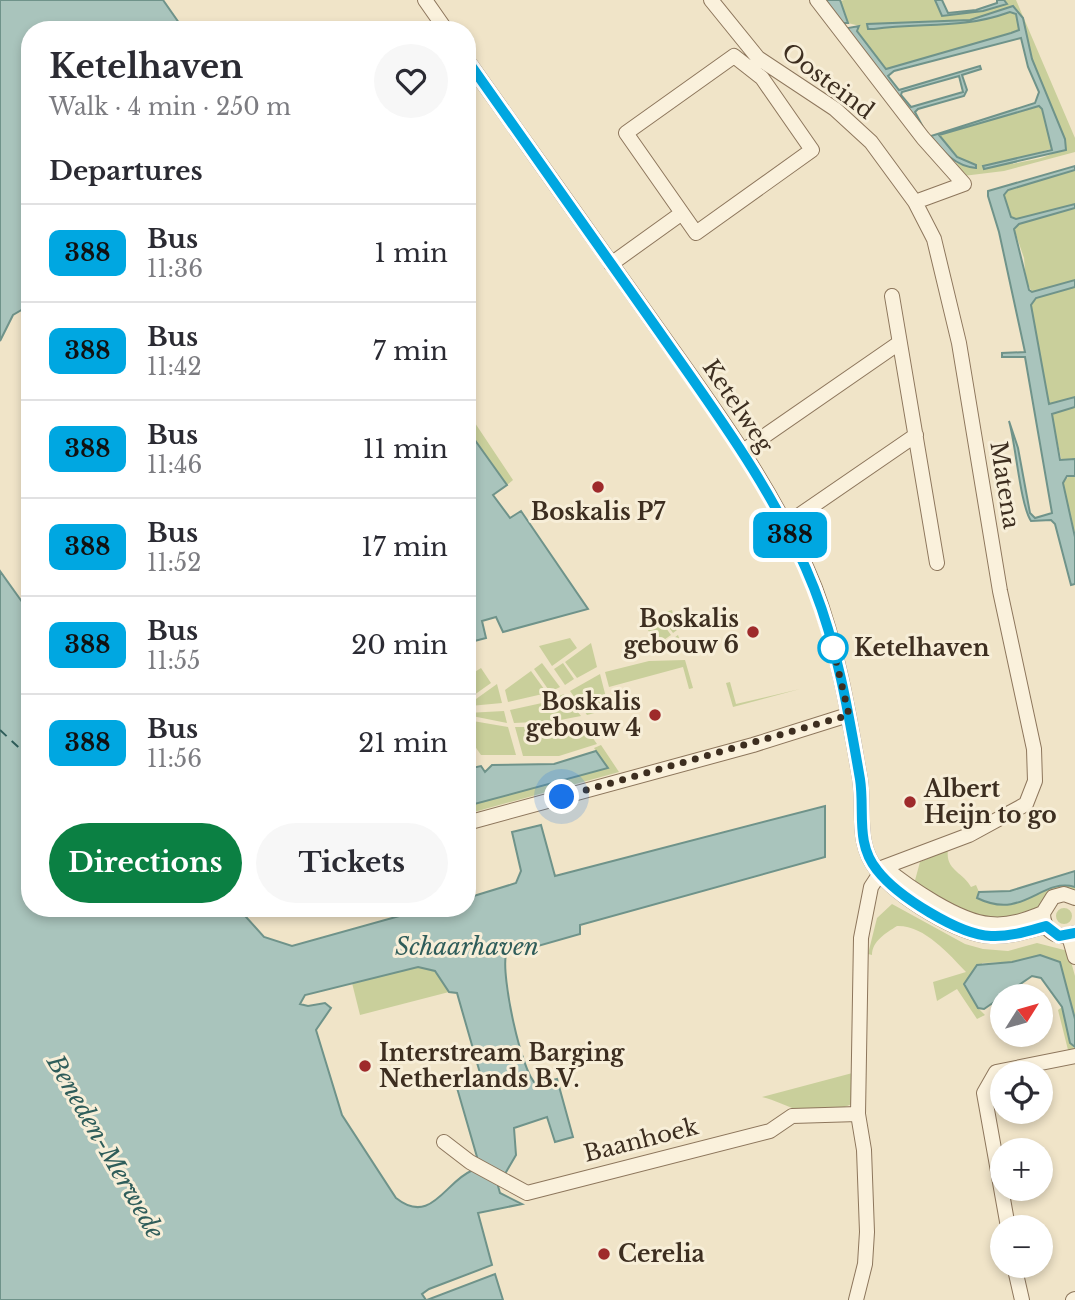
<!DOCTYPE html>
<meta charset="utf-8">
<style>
:root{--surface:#fff;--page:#f7f7f7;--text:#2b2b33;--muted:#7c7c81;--line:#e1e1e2;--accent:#0b8043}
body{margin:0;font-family:"Libre Baskerville",serif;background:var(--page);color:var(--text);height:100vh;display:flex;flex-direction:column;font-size:26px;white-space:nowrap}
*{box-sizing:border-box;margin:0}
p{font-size:23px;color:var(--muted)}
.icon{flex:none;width:38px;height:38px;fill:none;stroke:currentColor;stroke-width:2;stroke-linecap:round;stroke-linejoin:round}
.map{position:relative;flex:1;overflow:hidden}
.panel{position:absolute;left:21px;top:21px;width:455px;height:896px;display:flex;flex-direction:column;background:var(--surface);border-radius:28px;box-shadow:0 4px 10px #0003}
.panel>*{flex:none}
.badge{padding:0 14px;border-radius:10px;font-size:24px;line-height:46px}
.needle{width:46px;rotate:53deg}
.tools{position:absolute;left:990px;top:984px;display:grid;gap:14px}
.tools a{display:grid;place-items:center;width:63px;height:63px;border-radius:50%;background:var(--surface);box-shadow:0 4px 10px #0003;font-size:35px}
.you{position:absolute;width:35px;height:35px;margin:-18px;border:5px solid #fff;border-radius:50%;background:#1a73e8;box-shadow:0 0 0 10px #1a73e833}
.map>.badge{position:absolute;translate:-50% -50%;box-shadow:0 0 0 4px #fff}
h2{padding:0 28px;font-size:26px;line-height:63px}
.round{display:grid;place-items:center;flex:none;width:74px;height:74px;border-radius:37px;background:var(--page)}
.head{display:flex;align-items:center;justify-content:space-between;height:119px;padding:0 28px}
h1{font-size:33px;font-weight:800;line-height:52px}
.cta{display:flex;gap:14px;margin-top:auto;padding:14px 28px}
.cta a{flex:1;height:80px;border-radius:42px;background:var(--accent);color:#fff;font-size:28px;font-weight:800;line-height:80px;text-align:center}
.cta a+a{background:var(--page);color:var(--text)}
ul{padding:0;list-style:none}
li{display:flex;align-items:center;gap:21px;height:98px;padding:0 28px;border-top:2px solid var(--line)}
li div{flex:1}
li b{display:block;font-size:26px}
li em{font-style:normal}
li .badge{min-width:77px;font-weight:700;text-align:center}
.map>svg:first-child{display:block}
</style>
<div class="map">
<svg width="1075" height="1300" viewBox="0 0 1075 1300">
<rect width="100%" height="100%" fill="#f0e4c8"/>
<path fill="#c9cf9b" d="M844 0H935L942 16 983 11 1007 4 1004 0H1016L1075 138V152L1004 171 963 176 928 139 931 136 955 163 976 165 957 157 938 135 1041 106 1054 148 1012 160 1013 164C1031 159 1060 159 1065 139L1032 59 1018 10 970 20 867 24 868 28 874 29C924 22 960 30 1010 12L1016 14 1019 30 1011 33 886 69 857 31 860 26 848 23 838 2Z
M1075 170V204L1016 219 1011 217 1004 197 1007 190Z
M1075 208V280L1032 292 1026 281 1024 258 1014 229 1019 224Z
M1075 287V397L1049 404 1031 305 1036 298Z
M1075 407V459L1062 462 1051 414Z
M467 411 513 480 507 485 467 429Z
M1071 474 1075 476V537L1063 483Z
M672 610 677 630 673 633 659 614Z
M656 614 671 635 658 644 640 619Z
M678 635 683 651 660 653 659 649Z
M570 638 577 648 552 666 539 646Z
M591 643 597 667 577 678 565 662Z
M685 660 693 688 689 689 683 667 609 687 605 672 649 661Z
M542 663 560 687 550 692 534 669Z
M563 663 574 679 565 685 554 669Z
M481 668 491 683 467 700V677Z
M531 671 547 693 508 702 505 690Z
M600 674 609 709 587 715 570 691Z
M730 682 736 704 800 689 733 707 726 683Z
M497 684 502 703 470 706 469 704Z
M564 694 581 716 555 721 514 723 510 710 542 703Z
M504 711 507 723 467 715V713Z
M467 720 508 727 516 755H481L467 735Z
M581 721 597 744 559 756H523L515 727H549Z
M601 745 619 772 467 814V806L608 768 594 748Z
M948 850C945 870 963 872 971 887L976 885 979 892 977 898C1024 922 1041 877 1075 887V895L1012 920 976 917 914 884 920 862Z
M892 904 965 944 983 949 1008 951 1037 943 1068 951 1075 976V1019L1060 963 1040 955 1012 962 982 963 978 1008 985 1015 977 1019 957 989 937 1001 933 982 966 972C949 954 924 925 897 926 886 933 872 941 872 955L868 954 877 918Z
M1056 916a8 8 0 1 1 16 0a8 8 0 1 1-16 0Z
M418 967 435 971 449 992 360 1015 352 983Z
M1062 1007 1070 1043 1075 1049 1068 1050 1058 1010Z
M860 1071C859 1079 859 1091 856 1099 851 1111 810 1114 798 1110 786 1106 775 1100 762 1097Z"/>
<path fill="#a9c4bc" stroke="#6f938a" stroke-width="2" fill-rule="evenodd" d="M0 0H163L184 30H30V305L13 315 0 341Z
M822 0H840L848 23H840Z
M935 0H942L948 13 976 10 997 3V0H1004L1007 4 983 11 942 16Z
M1013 6 1023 18 1032 59 1065 139 1066 150 984 169 983 166 1052 150 1042 109 1039 106 939 135 957 157 976 165V168C955 166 943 152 931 136L1035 103 1039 92 1028 67 1021 38 894 71 888 76 899 90 980 66 981 69 962 75 967 90 964 96 918 109 915 112 924 129 847 33 848 28 859 26 857 31 886 69 1011 33 1019 30 1016 14 1010 12C960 30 924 22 874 29H868L867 24 970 20ZM959 76 963 92 911 107 901 95 902 92Z
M1075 166V170L1008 190 1004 195 1011 217 1016 219 1075 204V208L1019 224 1014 229 1029 290 1032 292 1075 280V287L1036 298 1031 305 1049 404 1075 397V407L1052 414 1060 460 1075 459V476H1067L1063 483 1075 537V584L1071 585 1055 524 1051 520 1031 521C1020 504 1016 445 1009 421L1018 448 1030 513 1035 518 1052 513 1025 357H1002V353L1025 352 999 232 988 196V191Z
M467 429 507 485 493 495 510 518 521 511 588 609 503 632 496 617 482 621 486 638 467 643Z
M0 571 30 613V908H238L264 937 292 946 428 908H467V898L516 883 521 871 512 832 541 825 555 876 825 806V857L580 925V934L506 955C501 975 521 1072 536 1084L557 1079 573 1137 555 1142 547 1117 514 1128 516 1155 498 1186 500 1193 522 1204 478 1213 492 1265 429 1289 422 1294 426 1300H0ZM418 967 435 971 449 992 457 993 482 1080 457 1088 477 1157 471 1171C445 1182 431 1226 396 1198L342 1115 316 1030 331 1008 325 1003 308 1006 300 1004 305 995Z
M596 751 608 768 467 806V769L481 766 485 772 492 765 554 764Z
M1075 871V887C1041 877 1024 921 977 898L979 892 1010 891Z
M1040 955 1060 962 1075 1019V1047L1070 1043 1062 1007 1041 978 1032 976 984 1009 978 1008 964 984 977 965 1012 962Z
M495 1274 503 1300H427Z"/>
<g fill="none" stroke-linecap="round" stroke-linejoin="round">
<path stroke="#2f5d5a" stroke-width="2" stroke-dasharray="9 7" stroke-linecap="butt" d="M0 730 30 758"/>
<defs>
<path id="minor" d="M425 0 446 30
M711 0 758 58 835 109 871 142 915 202 934 239 959 343 1000 591 1034 749 1035 781 1026 804 969 835 884 867 871 887 861 938 858 1114 864 1150 867 1232 865 1264 856 1300
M817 0 923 138 964 184 915 202
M467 60C529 147 590 234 652 321 712 406 776 490 815 588 838 649 849 716 860 779 865 811 855 843 877 870 897 896 958 935 991 936 1010 937 1028 931 1046 926
M611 264 682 213 696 233 812 150 762 78 734 56 626 133 682 213
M892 296 937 563
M743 451 899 343
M785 525 916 435
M467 823 753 745 848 715
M884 867C908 887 959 922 990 924 1009 926 1026 920 1043 913
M1075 898 1064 894 1053 897 1043 913C1043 931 1058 941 1075 933
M1069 936 1075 957
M444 1142 470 1162 527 1193 770 1131 792 1116 858 1114
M1008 1227 984 1093 996 1072 1075 1056
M1014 1265 1022 1300
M1073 1300 1075 1299"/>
</defs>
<use href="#minor" stroke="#8d765c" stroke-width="16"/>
<use href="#minor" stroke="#faf1dc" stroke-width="14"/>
</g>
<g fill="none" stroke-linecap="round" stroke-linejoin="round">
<defs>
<path id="line" d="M467 60C531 150 594 240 658 330 716 413 777 494 814 588 838 649 849 716 860 779 865 811 855 843 877 870 897 896 959 935 991 936 1010 937 1028 931 1046 926L1059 936 1075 933"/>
</defs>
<use href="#line" stroke="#fff" stroke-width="16"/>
<use href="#line" stroke="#00a7e1" stroke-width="10"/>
<path stroke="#3d2e20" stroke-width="7" stroke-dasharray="0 12.6" d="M562 797 849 715 833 648"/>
</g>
<g fill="#9e2a2b" stroke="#f7eed8" stroke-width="2.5">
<circle cx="598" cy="487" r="7"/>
<circle cx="753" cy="632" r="7"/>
<circle cx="655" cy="715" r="7"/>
<circle cx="910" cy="802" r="7"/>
<circle cx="365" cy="1066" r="7"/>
<circle cx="604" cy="1254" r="7"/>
</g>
<circle fill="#fff" stroke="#00a7e1" stroke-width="3.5" cx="833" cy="648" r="14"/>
<g text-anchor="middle" stroke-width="6" stroke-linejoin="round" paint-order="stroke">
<g font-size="23" fill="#3d2e20" stroke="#f7eed8">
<text transform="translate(828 81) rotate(37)" y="8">Oosteind</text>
<text transform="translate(738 406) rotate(56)" y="8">Ketelweg</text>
<text transform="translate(1005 485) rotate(81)" y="8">Matena</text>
<text transform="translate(641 1140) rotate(-14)" y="8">Baanhoek</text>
</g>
<g font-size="23" font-weight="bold" fill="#3d2e20" stroke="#f7eed8" text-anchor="start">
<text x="598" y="520" text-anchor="middle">Boskalis P7</text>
<text x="739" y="627" text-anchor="end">Boskalis<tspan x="739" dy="26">gebouw 6</tspan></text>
<text x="641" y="710" text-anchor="end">Boskalis<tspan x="641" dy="26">gebouw 4</tspan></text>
<text x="924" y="797">Albert<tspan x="924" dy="26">Heijn to go</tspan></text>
<text x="379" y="1061">Interstream Barging<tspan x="379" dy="26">Netherlands B.V.</tspan></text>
<text x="618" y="1262">Cerelia</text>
</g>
<g font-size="23" font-weight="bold" fill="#3d2e20" stroke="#f7eed8" text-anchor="start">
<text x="854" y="656">Ketelhaven</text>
</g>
<g font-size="24" font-style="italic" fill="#2f5d5a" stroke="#f7eed8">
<text x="467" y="955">Schaarhaven</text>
<text transform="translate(105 1147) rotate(60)" y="8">Beneden-Merwede</text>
</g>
</g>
</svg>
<div class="tools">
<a><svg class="needle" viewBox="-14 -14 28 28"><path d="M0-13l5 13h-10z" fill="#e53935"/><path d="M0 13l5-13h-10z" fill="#7c7c81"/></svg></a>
<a><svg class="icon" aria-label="locate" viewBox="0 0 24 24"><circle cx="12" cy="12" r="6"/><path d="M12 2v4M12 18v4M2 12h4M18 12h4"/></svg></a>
<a>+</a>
<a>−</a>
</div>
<div class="you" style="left:562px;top:797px"></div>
<b class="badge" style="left:790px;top:535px;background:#00a7e1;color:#111">388</b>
<section class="panel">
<div class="head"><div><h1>Ketelhaven</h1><p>Walk · 4 min · 250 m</p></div><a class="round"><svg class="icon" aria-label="heart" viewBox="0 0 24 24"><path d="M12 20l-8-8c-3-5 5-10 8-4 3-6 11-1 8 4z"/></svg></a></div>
<h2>Departures</h2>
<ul>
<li><span class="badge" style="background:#00a7e1;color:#111">388</span><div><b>Bus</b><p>11:36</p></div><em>1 min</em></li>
<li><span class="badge" style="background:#00a7e1;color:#111">388</span><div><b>Bus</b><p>11:42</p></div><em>7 min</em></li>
<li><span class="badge" style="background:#00a7e1;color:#111">388</span><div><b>Bus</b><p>11:46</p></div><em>11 min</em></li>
<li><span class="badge" style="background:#00a7e1;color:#111">388</span><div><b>Bus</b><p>11:52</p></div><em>17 min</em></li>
<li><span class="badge" style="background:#00a7e1;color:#111">388</span><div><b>Bus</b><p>11:55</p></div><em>20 min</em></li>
<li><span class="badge" style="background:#00a7e1;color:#111">388</span><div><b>Bus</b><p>11:56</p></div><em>21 min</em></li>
</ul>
<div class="cta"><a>Directions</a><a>Tickets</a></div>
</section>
</div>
